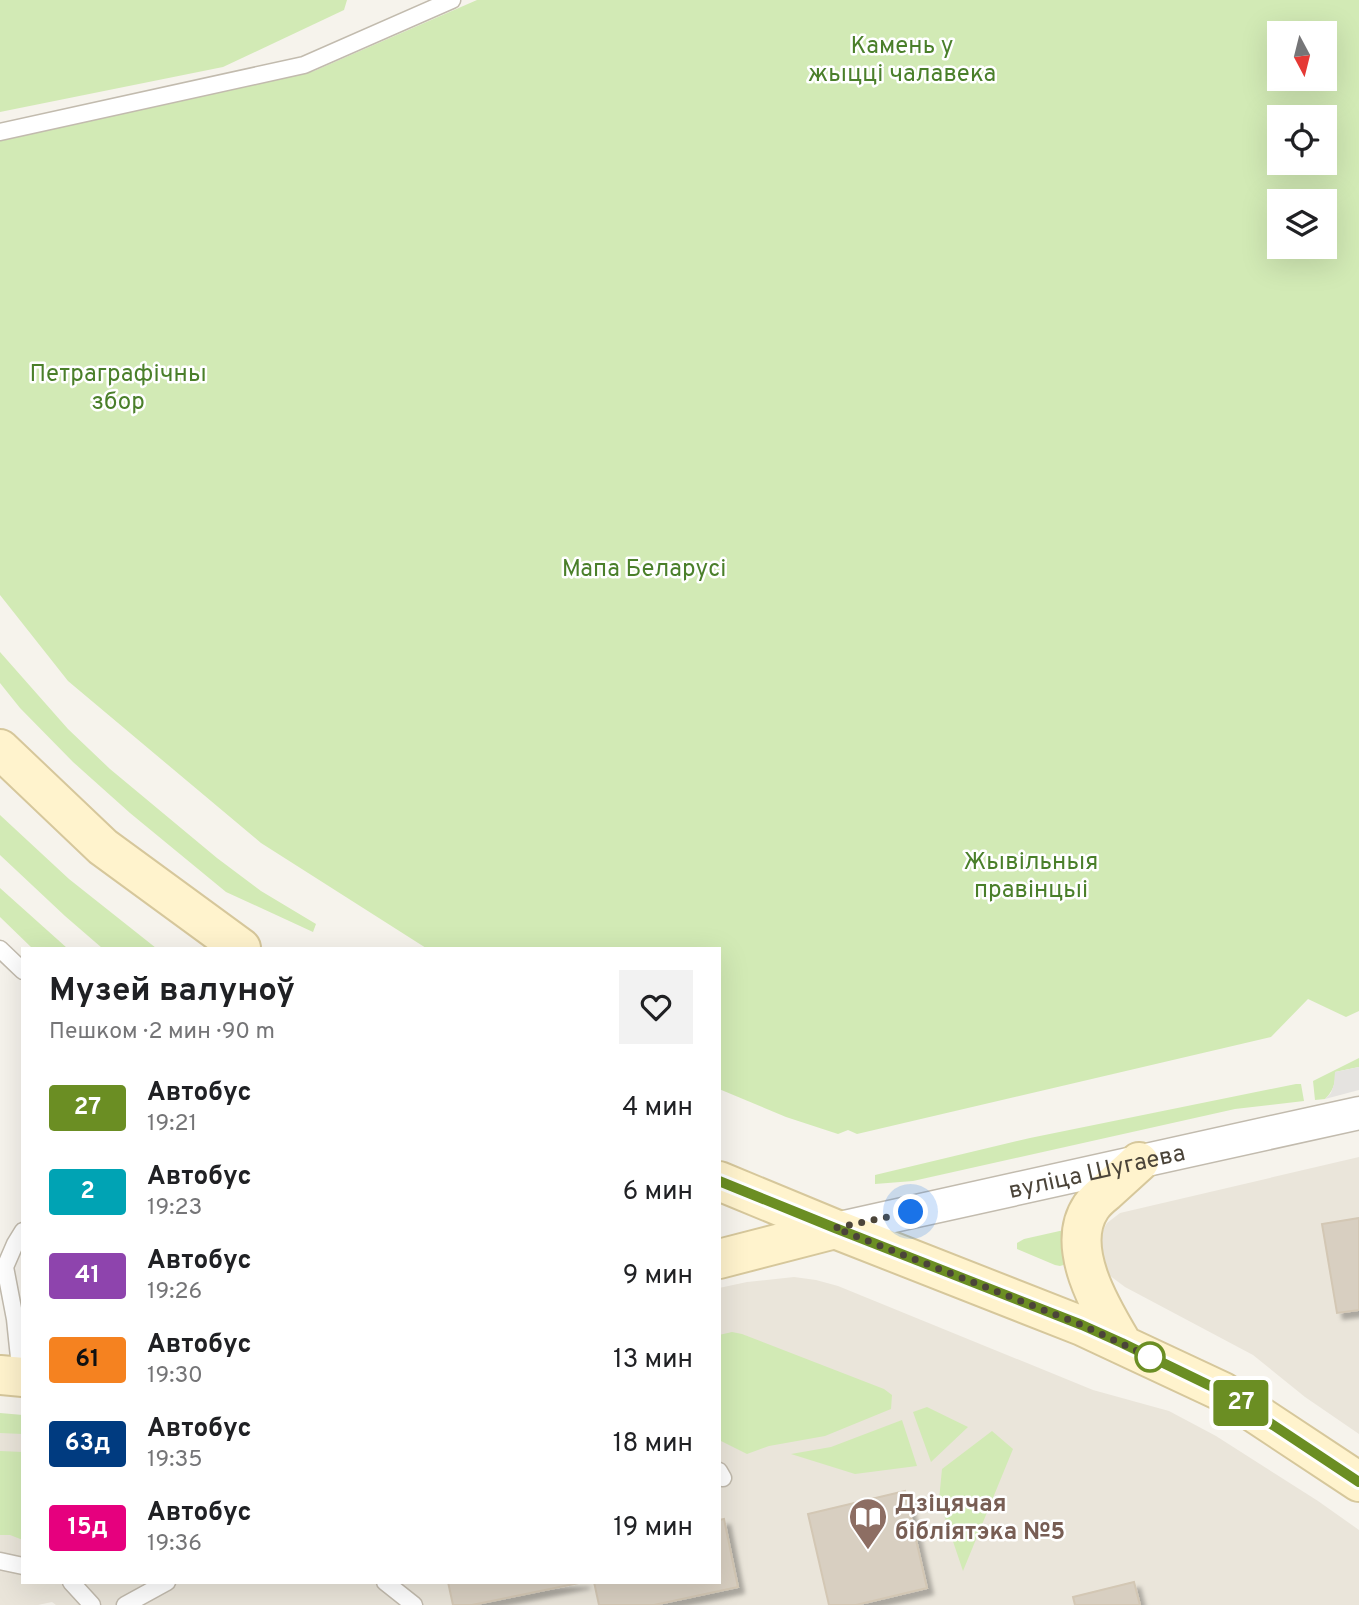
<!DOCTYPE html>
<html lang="ru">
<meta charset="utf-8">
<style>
:root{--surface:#fff;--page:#f2f2f2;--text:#202124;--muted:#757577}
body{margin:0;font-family:Overpass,sans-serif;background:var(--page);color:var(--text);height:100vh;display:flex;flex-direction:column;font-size:26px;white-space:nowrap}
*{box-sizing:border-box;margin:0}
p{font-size:23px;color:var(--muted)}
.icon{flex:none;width:38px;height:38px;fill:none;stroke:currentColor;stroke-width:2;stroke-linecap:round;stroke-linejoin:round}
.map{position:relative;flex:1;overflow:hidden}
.drawer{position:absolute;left:21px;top:947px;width:700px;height:637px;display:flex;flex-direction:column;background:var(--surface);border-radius:0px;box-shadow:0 7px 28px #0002}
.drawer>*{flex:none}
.badge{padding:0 14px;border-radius:5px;font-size:24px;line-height:46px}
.needle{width:46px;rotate:173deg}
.tools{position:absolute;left:1267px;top:21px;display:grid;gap:14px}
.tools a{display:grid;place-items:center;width:70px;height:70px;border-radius:0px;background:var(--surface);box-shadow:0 7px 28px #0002;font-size:35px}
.you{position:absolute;width:35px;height:35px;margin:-18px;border:5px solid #fff;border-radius:50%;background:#1a73e8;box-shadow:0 0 0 10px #1a73e833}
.map>.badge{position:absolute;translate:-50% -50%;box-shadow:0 0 0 4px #fff}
.round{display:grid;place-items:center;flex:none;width:74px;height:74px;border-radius:0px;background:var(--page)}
.head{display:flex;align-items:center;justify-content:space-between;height:119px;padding:0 28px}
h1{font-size:33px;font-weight:700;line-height:52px}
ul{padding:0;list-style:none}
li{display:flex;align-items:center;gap:21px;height:84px;padding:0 28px}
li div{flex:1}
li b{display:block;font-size:26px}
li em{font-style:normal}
li .badge{min-width:77px;font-weight:700;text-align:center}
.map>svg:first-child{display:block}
</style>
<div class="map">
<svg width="1359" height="1605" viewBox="0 0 1359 1605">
<defs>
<filter id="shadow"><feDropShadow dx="6" dy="6" stdDeviation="2" flood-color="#0004"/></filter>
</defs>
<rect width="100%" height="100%" fill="#f6f3ec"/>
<path fill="#eae5da" d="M1359 1157V1434L1305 1397 1253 1355 1125 1287 1105 1272 1099 1237 1107 1223 1120 1213Z
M794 1277 816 1280 838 1286 1093 1390 1169 1411 1216 1436 1318 1501 1359 1530V1605H56L52 1602 38 1605H0V1432L23 1425V1582H719V1288L747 1282Z"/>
<path fill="#d2eab5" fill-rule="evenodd" d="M0 0H347L344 10 223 67 0 112Z
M477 0H1359V1011L1346 1017 1308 999 1271 1037 857 1134 848 1130 838 1134 786 1117 719 1089V948H426L261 843 68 681 0 595V141L314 71ZM1279 33H1325V79H1279ZM1279 117H1325V163H1279ZM1279 201H1325V247H1279Z
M0 652 68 729 110 769 217 858 261 891 316 924 313 932 226 892 130 813 73 762 20 708 0 683Z
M0 815 69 879 156 948H102L65 916 0 855Z
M0 888 67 948H32L0 917Z
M1359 1058V1067L1335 1072C1336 1083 1333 1091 1325 1099L1315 1100 1313 1081Z
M1296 1084H1301L1304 1101 1235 1109 913 1181 875 1184V1175L1030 1138Z
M1064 1230 1067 1264 1060 1266 1055 1265 1017 1249V1243L1024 1239Z
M732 1332 742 1334 884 1389 892 1395 891 1409 825 1436 769 1446 747 1454 719 1440V1335Z
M927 1407 968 1427 931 1462 913 1412Z
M0 1413 23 1415V1434L0 1433Z
M902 1420 917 1466 855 1474 791 1454 831 1447Z
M992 1431 1013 1449 963 1571 939 1500 942 1469Z
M0 1451 23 1452V1540L10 1535H0Z"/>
<path fill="#e5e3e0" d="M1359 1067V1090L1325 1099 1331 1093 1334 1084 1335 1072Z"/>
<path fill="#d8cfc1" stroke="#d3c7b4" stroke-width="2" filter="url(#shadow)" d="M1359 1218V1310L1337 1313 1322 1224Z
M905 1491 927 1588 856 1605H829L808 1514Z
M724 1519 738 1587 654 1605H599L594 1582H719V1520Z
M448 1582H584L472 1605H453Z
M1134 1582 1140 1605H1075L1073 1597Z"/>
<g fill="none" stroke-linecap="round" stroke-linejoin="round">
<defs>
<path id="lane" d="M0 132 304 65 452 0
M0 949 23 971
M21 1377 15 1319 5 1267 15 1244 23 1231
M719 1471 723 1478
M0 1561 23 1566
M71 1582 92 1605
M385 1582 414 1605
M125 1605 167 1582"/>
<g id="street">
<path id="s1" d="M835 1229 1359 1113"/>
</g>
<path id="secondary" d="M0 749 103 847 241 948
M719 1181 835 1229 1082 1326 1223 1392 1359 1482
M719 1259 835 1229
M1122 1343C1101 1308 1064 1247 1091 1207 1095 1201 1101 1196 1106 1192 1117 1182 1128 1172 1139 1162
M0 1375 23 1377"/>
</defs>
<use href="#lane" stroke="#c2bbae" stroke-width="19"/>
<use href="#street" stroke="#c2bbae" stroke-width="35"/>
<use href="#secondary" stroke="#d6c79b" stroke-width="42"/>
<use href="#lane" stroke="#fff" stroke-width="16"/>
<use href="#street" stroke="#fff" stroke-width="32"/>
<use href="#secondary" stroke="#fff3cd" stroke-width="38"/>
</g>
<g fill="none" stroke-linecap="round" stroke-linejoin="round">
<defs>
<path id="line" d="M719 1181 835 1228 1082 1325 1122 1343 1223 1392 1359 1482"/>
</defs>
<use href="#line" stroke="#fff" stroke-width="16"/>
<use href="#line" stroke="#6b8e23" stroke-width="10"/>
<path stroke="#4b4439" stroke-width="7" stroke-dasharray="0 12.6" d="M911 1212 835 1228 1082 1325 1150 1357"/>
</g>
<defs>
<symbol id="library-pin" viewBox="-11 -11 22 30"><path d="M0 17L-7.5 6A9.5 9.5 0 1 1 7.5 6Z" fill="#8d6e63" stroke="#fff"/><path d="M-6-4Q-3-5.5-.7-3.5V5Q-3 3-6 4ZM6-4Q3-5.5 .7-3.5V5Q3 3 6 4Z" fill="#fff"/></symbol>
</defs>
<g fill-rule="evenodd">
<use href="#library-pin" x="846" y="1495" width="44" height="60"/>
</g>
<circle fill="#fff" stroke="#6b8e23" stroke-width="3.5" cx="1150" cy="1357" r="14"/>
<g text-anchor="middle" stroke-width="5" stroke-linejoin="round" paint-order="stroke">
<g font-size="24" fill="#4a7f2a" stroke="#fff">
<text x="902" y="53">Камень у<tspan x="902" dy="28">жыцці чалавека</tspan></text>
<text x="118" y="381">Петраграфічны<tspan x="118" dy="28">збор</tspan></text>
<text x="644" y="576">Мапа Беларусі</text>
<text x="1031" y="869">Жывільныя<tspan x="1031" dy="28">правінцыі</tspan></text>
</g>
<g font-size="24" fill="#4b4439" stroke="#fff">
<text dy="8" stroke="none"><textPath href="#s1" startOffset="268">вуліца Шугаева</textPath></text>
</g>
<g font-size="24" font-weight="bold" fill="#785e54" stroke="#fff" text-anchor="start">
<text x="895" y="1511">Дзіцячая<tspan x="895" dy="28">бібліятэка №5</tspan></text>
</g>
</g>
</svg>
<div class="tools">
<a><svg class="needle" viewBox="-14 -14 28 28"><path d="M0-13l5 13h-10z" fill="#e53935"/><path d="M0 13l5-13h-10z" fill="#757577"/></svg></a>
<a><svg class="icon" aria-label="locate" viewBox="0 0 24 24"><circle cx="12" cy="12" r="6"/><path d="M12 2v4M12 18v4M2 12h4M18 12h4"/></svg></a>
<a><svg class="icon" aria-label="layers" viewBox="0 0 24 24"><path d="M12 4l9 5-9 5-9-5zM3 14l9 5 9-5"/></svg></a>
</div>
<div class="you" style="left:911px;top:1212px"></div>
<b class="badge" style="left:1241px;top:1403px;background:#6b8e23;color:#fff">27</b>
<section class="drawer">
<div class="head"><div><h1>Музей валуноў</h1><p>Пешком · 2 мин · 90 m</p></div><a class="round"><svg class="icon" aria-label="heart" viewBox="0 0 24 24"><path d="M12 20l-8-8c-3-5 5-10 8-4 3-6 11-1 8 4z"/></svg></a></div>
<ul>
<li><span class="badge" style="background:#6b8e23;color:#fff">27</span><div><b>Автобус</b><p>19:21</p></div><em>4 мин</em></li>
<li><span class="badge" style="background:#00a3b4;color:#fff">2</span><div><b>Автобус</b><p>19:23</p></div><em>6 мин</em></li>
<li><span class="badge" style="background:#8e44ad;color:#fff">41</span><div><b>Автобус</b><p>19:26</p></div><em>9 мин</em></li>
<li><span class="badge" style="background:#f58220;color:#111">61</span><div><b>Автобус</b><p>19:30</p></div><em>13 мин</em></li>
<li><span class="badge" style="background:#003b80;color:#fff">63д</span><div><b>Автобус</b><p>19:35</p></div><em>18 мин</em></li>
<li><span class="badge" style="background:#e6007e;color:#fff">15д</span><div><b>Автобус</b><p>19:36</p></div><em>19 мин</em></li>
</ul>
</section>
</div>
